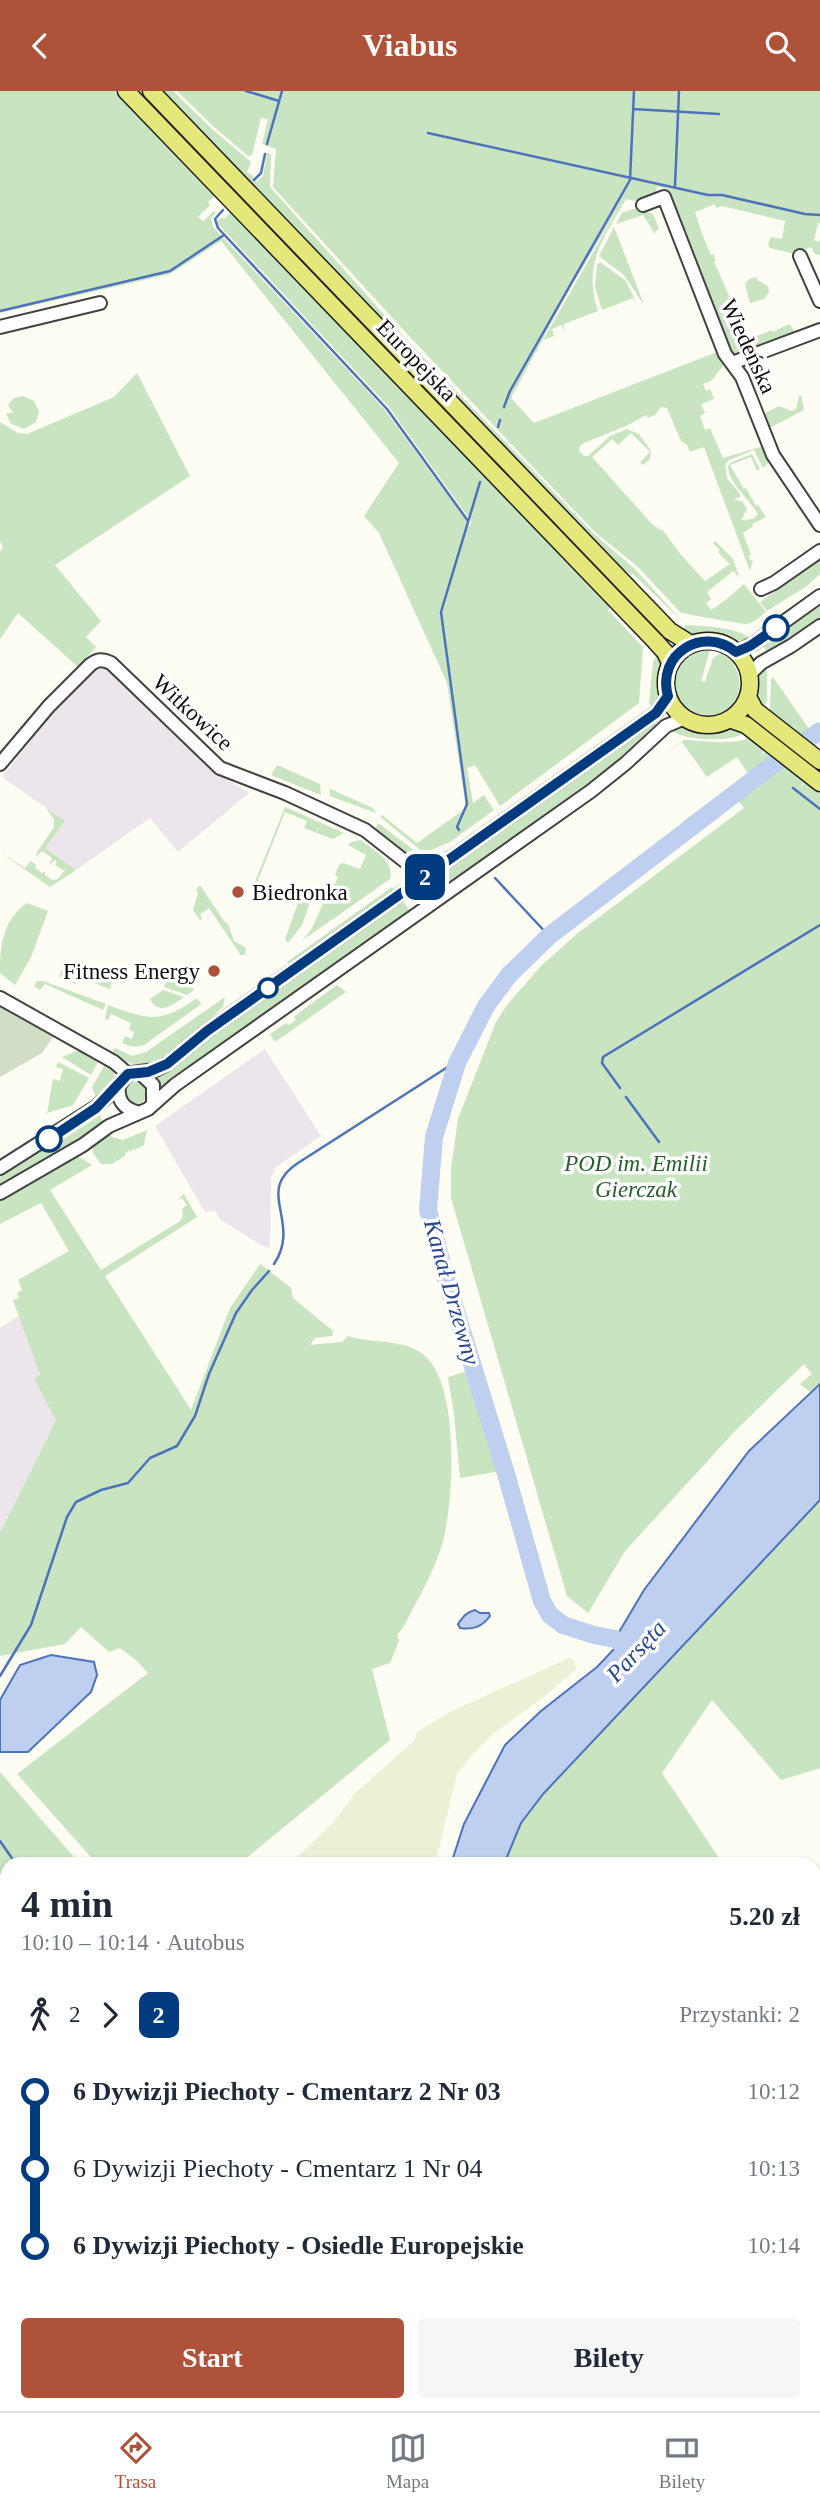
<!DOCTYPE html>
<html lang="pl">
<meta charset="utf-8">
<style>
:root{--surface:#fff;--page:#f6f6f7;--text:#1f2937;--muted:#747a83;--line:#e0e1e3;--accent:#ae5339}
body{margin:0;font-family:"Times New Roman",serif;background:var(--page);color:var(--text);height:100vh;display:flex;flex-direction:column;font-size:26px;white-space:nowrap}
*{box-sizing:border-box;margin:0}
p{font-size:23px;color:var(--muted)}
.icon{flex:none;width:38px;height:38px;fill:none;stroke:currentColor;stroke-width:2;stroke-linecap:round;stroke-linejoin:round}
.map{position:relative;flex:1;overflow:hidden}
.side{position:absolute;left:0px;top:1766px;width:821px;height:555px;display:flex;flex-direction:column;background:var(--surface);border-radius:21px 21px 0 0;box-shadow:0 2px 5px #0004}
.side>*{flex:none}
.badge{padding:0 14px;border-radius:10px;font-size:24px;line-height:46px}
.map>.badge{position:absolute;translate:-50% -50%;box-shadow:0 0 0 4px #fff}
.legs{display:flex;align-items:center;gap:10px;height:77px;padding:0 21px;font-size:23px}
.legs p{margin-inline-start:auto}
.headline{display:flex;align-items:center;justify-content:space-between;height:119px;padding:0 21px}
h1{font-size:38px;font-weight:700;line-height:52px}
.primary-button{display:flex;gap:14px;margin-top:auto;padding:14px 21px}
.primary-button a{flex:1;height:80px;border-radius:7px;background:var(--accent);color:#fff;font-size:28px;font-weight:700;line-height:80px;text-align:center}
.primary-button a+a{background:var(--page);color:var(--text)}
ul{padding:0 21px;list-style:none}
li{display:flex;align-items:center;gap:24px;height:77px;font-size:26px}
li i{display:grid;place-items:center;width:10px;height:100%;margin:0 9px;background:currentColor}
li i::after{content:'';width:18px;height:18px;margin:-9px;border:5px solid;border-radius:50%;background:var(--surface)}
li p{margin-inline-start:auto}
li:first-child i{background:linear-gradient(#0000 50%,currentColor 0)}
li:last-child i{background:linear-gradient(currentColor 50%,#0000 0)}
header{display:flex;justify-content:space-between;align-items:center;height:91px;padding:0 21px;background:var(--accent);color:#fff;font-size:32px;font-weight:700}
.menu{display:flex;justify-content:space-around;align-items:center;height:98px;border-top:2px solid var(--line);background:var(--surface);font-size:19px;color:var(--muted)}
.menu a{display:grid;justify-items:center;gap:4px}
.menu .selected{color:var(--accent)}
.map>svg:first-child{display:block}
</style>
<header><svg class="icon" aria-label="back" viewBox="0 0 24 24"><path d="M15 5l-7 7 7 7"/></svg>Viabus<svg class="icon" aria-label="search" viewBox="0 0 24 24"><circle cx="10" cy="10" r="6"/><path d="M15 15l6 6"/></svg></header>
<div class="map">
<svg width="820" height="2320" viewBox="0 0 820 2320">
<rect width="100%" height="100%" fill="#fdfdf3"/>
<path fill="#ece5eb" d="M100 573 120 588 211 678 249 702 178 761 150 727 76 779 45 757 65 730 2 686 61 610 94 576Z
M265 958 321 1045 276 1076 271 1087 270 1156 266 1157 221 1129 215 1120 205 1121 155 1035Z
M20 1224 40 1285 34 1288 56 1329 0 1442V1237Z"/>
<path fill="#ecf1d5" d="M569 1567 574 1569 576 1578 544 1606 494 1642 471 1665 457 1683 435 1773H290L333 1732 355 1702 415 1649 417 1641 450 1621Z
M257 2314H475L467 2320H249Z"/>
<path fill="#c9e4c0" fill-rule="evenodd" d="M0 0H119L486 382C494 397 502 406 517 414L586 486 610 516 608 519 643 556 639 612 500 715 475 674 467 677 473 712 484 704 494 719 450 751 424 762 380 726 382 724 417 752 466 717 447 592 379 442 364 425 399 372 221 150 170 183 0 222ZM215 105 231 121 224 128 222 126 217 130 218 133 389 316 471 430 470 435 385 319 214 137 211 127 216 122 214 120 203 130 198 126 210 114 208 111Z
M134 0H144L664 541 659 546Z
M159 0H173L212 38 251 71 247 81 253 85 256 91 263 85 267 62 271 63 270 96 406 248 594 443 636 479 682 530 633 483 631 484 608 467Z
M177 0H820V132H818L814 149 820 151V164L815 163 811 156 795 163 770 157 768 153 771 146 782 148 785 130 722 115 716 117 715 113 695 121C700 136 704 150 711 164L713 163 716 170 714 171 730 207 728 208 731 216 729 218 733 226 738 231 744 250 772 239 773 241 789 233 796 242 741 263 729 261 667 98 657 96 655 104 640 111 626 108C604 147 582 173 598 220L564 233 565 241 562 234 552 238 554 245 543 249 626 104 570 197 511 307 534 332 717 261 723 275 711 290 703 293 706 300 710 298 714 308 701 313 705 322 700 325 705 339 710 337 723 367 764 355 770 370 763 377 754 359 729 369 725 374 727 387 740 403V406L733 409 742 410 747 418 741 429 753 428 758 423C749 408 728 391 728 375L730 372 752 363 760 378 757 380 751 366 730 374 744 398 746 397 756 415 758 414 766 426 752 433 753 435 743 442 751 464 749 465 750 469H753L750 480 704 356 690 361 687 354 681 350 667 317 661 316 655 324 648 327 646 324 626 335 584 352 579 356V360L584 365H588L610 345 627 338 639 343 651 360 650 368 643 374 640 371 650 361 631 342 618 354 612 348 592 366 652 433 660 439 662 438 681 464 705 490 730 473 718 461 720 459 713 452 715 450 733 468 739 486 733 480 707 501 711 508 706 512 711 519 727 508 744 493 766 521C760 525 754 532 746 533 743 533 683 523 680 521L638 476 595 441 571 416 409 245 273 96 276 58 262 53 268 28 261 27 252 64 248 65 214 36Z
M636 117 653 123 659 138 655 140V143L643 124 616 133 622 122Z
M614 136 643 211H642L624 184 599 165Z
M600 171 626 190 637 213 633 207 602 219 595 196 597 174Z
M757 186V189L768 195 769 201 764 208 750 212 745 193 749 188Z
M137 282 190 385 55 474 101 530 86 546 96 556 78 576 18 522 0 548V461L3 456 0 450V331L18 342 27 343 114 306Z
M801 304 804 319 769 337 765 322 779 315 791 320 796 318 799 305Z
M23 305 34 310 39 321 36 331 24 338 11 333 6 322H13L8 314 14 307Z
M820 469V483L807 495 767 520 760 511Z
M820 512V530L768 563 762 553Z
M686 534C702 535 740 536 750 548 736 553 729 545 715 543 703 542 693 545 680 541Z
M710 559 701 590 705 591 713 567 721 562C753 580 741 630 703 624 663 618 668 561 710 559Z
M657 563C663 575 661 606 653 617L649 612 653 571Z
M767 576V610L763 618C755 603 753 589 767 576Z
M781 579 773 586 809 638 801 644 794 638 797 633 791 640 770 621 771 588Z
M654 630 658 636 588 696 449 793 445 794 439 790 440 781Z
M682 636 704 641 731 637 745 641C734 652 683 650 671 639Z
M751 645 766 657 761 664 765 661 775 666 737 699 686 736 682 731 748 683 737 666 707 686 682 651 662 664 684 649C702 649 736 656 751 645Z
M782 672 805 690 799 698 808 689 820 699V1293L810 1301 800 1293 812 1283 804 1273 736 1339 625 1460 588 1522 567 1505 451 1107V1078L458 1028 496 931 507 914 541 875 578 842 744 717 736 707Z
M277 674 320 693 321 704 271 684Z
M330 698 373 717 376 722 330 705Z
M285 716 344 742 333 748 304 737 307 730 285 721 258 789 280 799 278 803 254 793Z
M46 717 65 730 45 757 76 779 50 796 0 761 25 777 31 770 36 774 35 777 42 782 45 780V784L52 789 58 788 66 777 63 779 55 774 57 771 55 769 49 774 52 767 42 760 37 765 36 763 54 736V728Z
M378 732 419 763 410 767 378 741 376 737Z
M361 749C374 760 395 769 390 788L303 849 312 837 326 806 327 810 332 812 335 804 328 802 332 792 335 793 338 786 335 784 339 774 343 772 360 778 366 764 348 754 351 751Z
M200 794 224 830 228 833 234 850 246 857 245 864H238L240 863 209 817 200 823 202 828 200 829 193 819 198 802 196 799Z
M392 796 395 800 292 873 287 871Z
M283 800 289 802 288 805 292 806 293 804 306 809 309 814 302 834 288 852 285 848 298 812 281 804Z
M402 809 410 820 158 1000 152 987 170 979 200 952Z
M27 812 48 820 31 866 15 894 0 882C0 854 3 828 27 812Z
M79 869 114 882 110 898 79 886 76 893 59 887 62 878 74 882Z
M174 873 194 899 187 904 164 896Z
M37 890H43L106 913 103 919 45 893 40 899 34 895Z
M337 894 346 901 275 951 270 943 286 932 289 934 296 929 294 926 299 922Z
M163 899 184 906C173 914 158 925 150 908Z
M221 899 144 954C135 957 131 956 122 952L125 945 132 948 134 941 129 939 131 932 111 923 108 929 105 928 108 914C149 929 160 933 197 907L201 913Z
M225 906 223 916C201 935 168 976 137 973 128 973 119 967 111 963L115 957 132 965 146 961Z
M79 959 99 969 91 984 62 966Z
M58 971 89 987 73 1014 47 1022 53 988 60 990 63 978 56 976Z
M106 972 114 979 115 986 97 1009 92 996Z
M125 1002a11 11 0 1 1 22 0a11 11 0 1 1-22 0Z
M99 1021 103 1032 90 1043 0 1097V1083Z
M147 1039 144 1054 135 1059 133 1057 131 1061 129 1059 125 1062 126 1064 112 1073H101L93 1062V1055L109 1042 112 1046 123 1049Z
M77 1065 92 1074 50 1099 101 1179 180 1130 183 1125 182 1118 187 1114 182 1107 177 1109 184 1103 197 1126 105 1185 191 1319 230 1217 260 1173 291 1197 293 1207 333 1240 332 1245 315 1247 310 1254 342 1251 348 1245C370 1253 404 1247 424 1264 460 1295 454 1407 443 1450 435 1480 417 1509 403 1537L397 1544 399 1550 390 1572 372 1578 390 1649 239 1773H97L17 1683 148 1582 136 1569 120 1557 109 1561 81 1536 65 1553 0 1565V1442L56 1329 34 1288 40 1284 13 1209 19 1207 17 1202 22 1199 18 1189 69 1160 41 1112 0 1133V1109Z
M465 1281H469L472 1287 501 1380 460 1387 454 1323 448 1286Z
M820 1409V1677L781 1689 712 1609 662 1682 723 1773H504L521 1732 544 1702Z
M0 1681 80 1773H7V2314H43L35 2320H0Z
M820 2163V2320H467L475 2314H814V2165Z"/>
<path fill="#aad3a1" d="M182 2314H257L249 2320H175Z"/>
<path fill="#cfdec5" d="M0 916 53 946 42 962 0 986Z"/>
<path fill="#becfef" stroke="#4e73bc" stroke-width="2" d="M820 1293V1409L544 1702 521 1732 504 1773H451L464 1733 505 1654 541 1620 597 1576 617 1555 615 1548 644 1499 749 1360Z
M475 1519 480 1522H489L490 1525C482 1536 473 1539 460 1537L458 1533C463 1526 466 1521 475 1519Z
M51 1564 94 1571 97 1584 91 1601 28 1661H0V1609L20 1574Z
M85 2314H141L147 2320H77Z"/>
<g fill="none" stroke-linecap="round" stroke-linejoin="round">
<path stroke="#4e73bc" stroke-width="2.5" d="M246 0 279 10
M633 18 719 23
M428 42 708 104H722L805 123 820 124
M267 53 282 0
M254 89 261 82 265 63
M675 95 679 0
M223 119 215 128 218 137 387 318 468 430
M0 220 170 180 224 144
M504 316 510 300 630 89 634 0
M498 336 500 329
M793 697 820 718
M459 739 457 736 467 713 441 521 480 391
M495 787 549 845
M620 997 602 972 603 966 820 834
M626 1006 659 1051
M274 1173C297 1139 269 1111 282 1088 286 1081 292 1076 298 1072L454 972H457
M0 1585 31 1534 67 1426 76 1411 101 1399 128 1392 150 1367 177 1355 195 1325 209 1283 236 1222 252 1199 269 1180
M0 1750 16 1773
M0 2062 7 2058"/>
<path stroke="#becfef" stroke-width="18" d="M806 650 820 640
M634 1562 615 1548 594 1544 563 1534 550 1524 542 1510 507 1386 445 1185 428 1119 434 1046 457 972 486 915 509 884 549 845 779 669"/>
<defs>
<path id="minor" d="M643 114 664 106 725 263 742 286 773 364 820 434
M800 165 820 210
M0 236 100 212
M732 272 820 239
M761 498 774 492 820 460
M736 561 753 553 820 505
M749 584 761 572 791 555 820 535
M0 673 49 615 90 574C98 568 102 568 111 572L220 677 285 702 365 739 425 786 442 805
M0 907 114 971 128 983
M140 982 153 994V1011
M119 995C117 1009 124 1018 137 1021
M0 1077 96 1016 119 995 125 986 132 982 155 979 167 973 207 940 656 622 668 605
M0 1102 83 1054 109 1035 148 1018 175 994 591 700 626 672 666 635 685 627
M814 1892 820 1896
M814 1970H820
M814 2159 820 2156
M672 2320 674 2314"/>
<path id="major" d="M126 0 655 550 665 561 670 572
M151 0 670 540 691 553
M666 592a42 42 0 1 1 84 0a42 42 0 1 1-84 0Z
M748 606 755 619 820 670
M729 628 746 634 820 692"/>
</defs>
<use href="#minor" stroke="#424242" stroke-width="16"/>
<use href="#major" stroke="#202020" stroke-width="19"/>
<use href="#minor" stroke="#fff" stroke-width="12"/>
<use href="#major" stroke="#e4e779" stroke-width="16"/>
</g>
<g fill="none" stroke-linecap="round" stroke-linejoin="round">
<defs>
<path id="line-1" d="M49 1048 96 1017 128 983 148 981 167 973 207 940 656 622 668 605C656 563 703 534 736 561L750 555 776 537"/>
</defs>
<use href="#line-1" stroke="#fff" stroke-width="16"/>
<use href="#line-1" stroke="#003b80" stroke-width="10"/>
</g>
<g fill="#fff" stroke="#003b80" stroke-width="3.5">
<circle cx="776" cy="537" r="12"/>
<circle cx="268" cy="897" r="9"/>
<circle cx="49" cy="1048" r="12"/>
</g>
<g fill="#ae5339" stroke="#fff" stroke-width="2.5">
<circle cx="238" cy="801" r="7"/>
<circle cx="214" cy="880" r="7"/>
</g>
<g text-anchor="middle" stroke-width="7" stroke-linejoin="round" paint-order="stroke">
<g font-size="23" fill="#0f0f0f" stroke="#fff">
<text transform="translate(749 255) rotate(65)" y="8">Wiedeńska</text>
<text transform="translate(417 269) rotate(46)" y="8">Europejska</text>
<text transform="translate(193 621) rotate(43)" y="8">Witkowice</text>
</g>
<g font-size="23" fill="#0f0f0f" stroke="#fff" text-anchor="start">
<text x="252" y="809">Biedronka</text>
<text x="200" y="888" text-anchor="end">Fitness Energy</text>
</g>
<g font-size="23" font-style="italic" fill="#275f2b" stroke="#fff">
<text x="636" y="1080">POD im. Emilii<tspan x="636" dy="26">Gierczak</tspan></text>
</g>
<g font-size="24" font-style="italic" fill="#284791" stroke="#fff">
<text transform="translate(452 1201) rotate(74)" y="8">Kanał Drzewny</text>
<text transform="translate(636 1560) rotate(-47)" y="8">Parsęta</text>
</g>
</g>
</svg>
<b class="badge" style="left:425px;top:786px;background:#003b80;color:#fff">2</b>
<section class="side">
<div class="headline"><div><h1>4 min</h1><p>10:10 – 10:14 · Autobus</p></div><b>5.20 zł</b></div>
<div class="legs"><svg class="icon" aria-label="walk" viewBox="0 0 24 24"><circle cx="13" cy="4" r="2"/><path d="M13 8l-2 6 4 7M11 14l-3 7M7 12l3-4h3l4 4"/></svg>2<svg class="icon" aria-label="forward" viewBox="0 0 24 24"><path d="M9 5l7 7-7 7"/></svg><b class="badge" style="background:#003b80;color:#fff">2</b><p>Przystanki: 2</p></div>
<ul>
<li><i style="color:#003b80"></i><b>6 Dywizji Piechoty - Cmentarz 2 Nr 03</b><p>10:12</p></li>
<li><i style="color:#003b80"></i><span>6 Dywizji Piechoty - Cmentarz 1 Nr 04</span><p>10:13</p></li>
<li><i style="color:#003b80"></i><b>6 Dywizji Piechoty - Osiedle Europejskie</b><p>10:14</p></li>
</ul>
<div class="primary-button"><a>Start</a><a>Bilety</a></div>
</section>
</div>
<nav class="menu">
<a class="selected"><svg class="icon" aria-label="directions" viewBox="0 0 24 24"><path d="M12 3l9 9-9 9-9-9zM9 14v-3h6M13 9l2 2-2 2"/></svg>Trasa</a>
<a><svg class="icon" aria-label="map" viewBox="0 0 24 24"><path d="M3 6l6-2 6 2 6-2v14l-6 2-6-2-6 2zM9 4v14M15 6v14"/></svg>Mapa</a>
<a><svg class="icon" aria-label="tickets" viewBox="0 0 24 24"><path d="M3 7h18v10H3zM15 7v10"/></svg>Bilety</a>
</nav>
